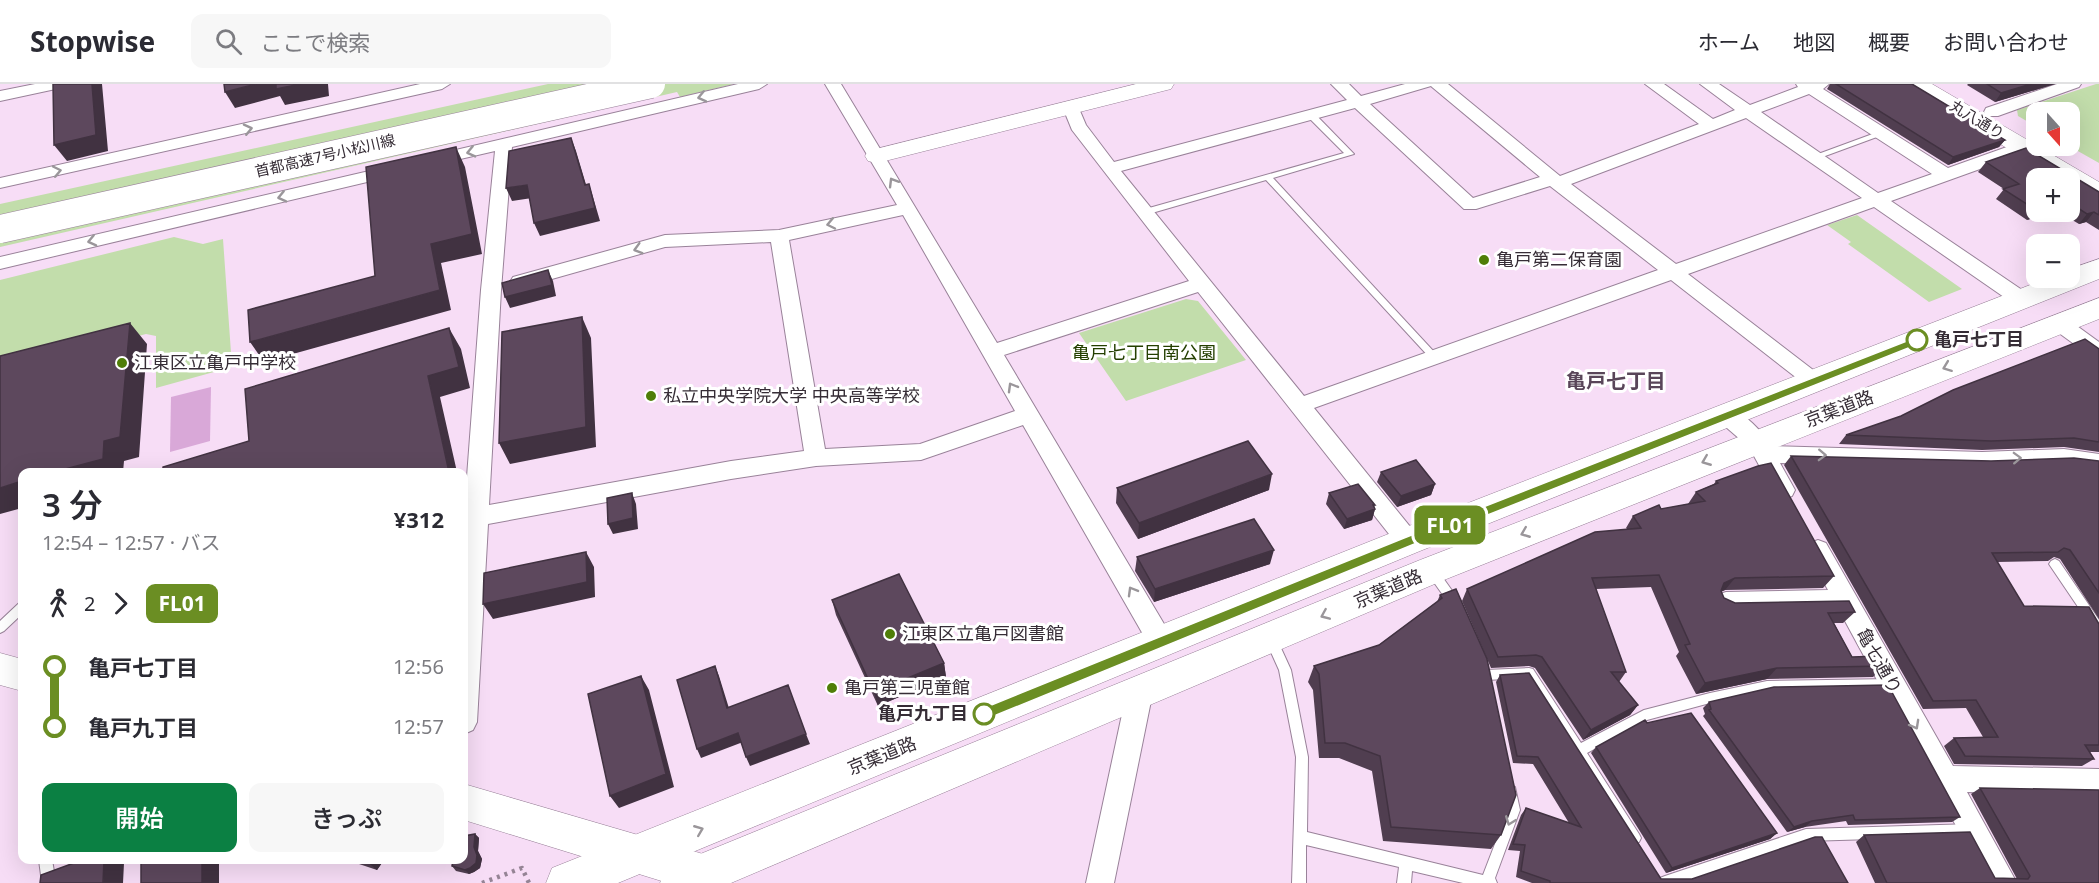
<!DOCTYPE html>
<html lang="ja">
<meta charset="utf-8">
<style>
:root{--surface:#fff;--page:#f7f7f7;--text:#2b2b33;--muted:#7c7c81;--line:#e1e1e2;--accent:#0b8043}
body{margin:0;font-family:"Noto Sans","Noto Sans JP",sans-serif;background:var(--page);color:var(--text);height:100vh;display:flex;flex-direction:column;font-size:22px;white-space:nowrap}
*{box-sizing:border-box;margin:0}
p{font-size:20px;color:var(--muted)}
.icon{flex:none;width:33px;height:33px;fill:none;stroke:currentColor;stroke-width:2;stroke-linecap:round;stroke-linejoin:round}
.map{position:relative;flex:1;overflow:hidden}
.drawer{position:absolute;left:18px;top:384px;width:450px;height:396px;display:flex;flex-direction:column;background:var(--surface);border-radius:12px;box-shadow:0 6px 24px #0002}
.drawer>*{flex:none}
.badge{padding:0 12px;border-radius:9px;font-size:21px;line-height:39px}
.needle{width:39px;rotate:159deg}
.tools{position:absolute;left:2026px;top:18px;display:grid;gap:12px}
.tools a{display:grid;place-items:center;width:54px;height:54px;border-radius:12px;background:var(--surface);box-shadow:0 6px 24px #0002;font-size:30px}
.map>.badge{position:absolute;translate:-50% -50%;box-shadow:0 0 0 3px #fff}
.legs{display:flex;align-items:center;gap:9px;height:66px;padding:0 24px;font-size:20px}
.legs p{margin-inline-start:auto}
.summary{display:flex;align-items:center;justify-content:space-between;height:102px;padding:0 24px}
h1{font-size:33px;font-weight:600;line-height:45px}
.primary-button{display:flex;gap:12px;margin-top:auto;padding:12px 24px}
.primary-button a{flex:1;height:69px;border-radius:12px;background:var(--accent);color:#fff;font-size:24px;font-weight:600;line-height:69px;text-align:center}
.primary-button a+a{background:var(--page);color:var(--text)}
ul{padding:0 24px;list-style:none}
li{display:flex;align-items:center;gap:21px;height:60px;font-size:22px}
li i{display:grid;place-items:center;width:9px;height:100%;margin:0 8px;background:currentColor}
li i::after{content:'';width:15px;height:15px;margin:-8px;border:4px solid;border-radius:50%;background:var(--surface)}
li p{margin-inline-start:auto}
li:first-child i{background:linear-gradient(#0000 50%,currentColor 0)}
li:last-child i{background:linear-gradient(currentColor 50%,#0000 0)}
header{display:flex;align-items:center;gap:36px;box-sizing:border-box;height:84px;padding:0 30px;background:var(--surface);border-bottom:2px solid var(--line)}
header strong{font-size:28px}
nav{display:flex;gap:33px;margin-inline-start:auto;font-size:21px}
.search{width:420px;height:54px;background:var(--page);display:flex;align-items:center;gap:15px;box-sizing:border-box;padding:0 21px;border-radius:12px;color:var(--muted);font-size:22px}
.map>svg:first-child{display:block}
</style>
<header>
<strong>Stopwise</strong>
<div class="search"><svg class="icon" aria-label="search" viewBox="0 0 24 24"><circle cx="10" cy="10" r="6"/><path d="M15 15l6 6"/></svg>ここで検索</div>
<nav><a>ホーム</a><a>地図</a><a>概要</a><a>お問い合わせ</a></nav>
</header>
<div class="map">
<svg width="2099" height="799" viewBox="0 0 2099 799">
<rect width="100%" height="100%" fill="#f7ddf6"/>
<path fill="#c2ddab" d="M548 0H734L680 13 677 8 0 163V120Z
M2096 0H2099V79L2069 62 2070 28H2037V43L2018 32 2017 26Z
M1857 131 1962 205 1929 218 1848 160 1851 158 1827 141Z
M174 153 203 160 223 155 232 283 156 304V252L146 250 0 288V196Z
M1186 215 1198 217 1246 276 1126 317 1079 249Z"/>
<path fill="#d9a8d8" d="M211 303 210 357 170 368 171 313Z"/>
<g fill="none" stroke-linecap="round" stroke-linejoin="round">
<defs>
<path id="lane" d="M1308 29H1314L1354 70 1273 94 1437 271 1439 273 1437 275H1431L1266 96 1145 131 1141 128 1142 126 1344 69 1308 33Z
M1878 48H1884L1885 50 1817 75H1814L1810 73Z
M2055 475 2059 477 2099 536V550L2095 548 2051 483 2049 480 2051 477Z
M1432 482 1436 484 1458 515 1460 518 1458 521 1454 523 1450 521 1428 490 1426 487 1428 484Z
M22 518V530L4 547 0 549V537L18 520Z
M1271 550 1275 551 1291 586 1308 673 1307 748 1483 791 1508 726 1504 707 1505 703 1510 701 1515 703 1520 726 1495 794 1497 799H1463L1412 787 1411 799H1397L1399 783 1306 761V799H1292L1296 673 1279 586 1265 555 1267 551Z
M1529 584 1533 585 1581 659 1644 626 1710 609 1767 597 1892 595 1896 596 1898 600 1896 604 1892 605 1767 607 1710 619 1647 636 1587 669 1639 750 1641 754 1639 758 1634 760 1629 758 1526 594 1486 596 1482 595 1480 591 1482 587 1486 586Z
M1973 740 1978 742 1980 746 1978 750 1973 752 1806 757 1684 799H1658L1660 794 1665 792 1806 745Z
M39 776H52L56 799H42Z"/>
<path id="street" d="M35 0H67L65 3 0 17V7Z
M420 0H450L442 5 0 104V94Z
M738 0H767L759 5 512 63 501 206 489 421 731 377 804 367 771 158 665 163 520 204 513 203 510 198 513 193 665 151 779 146 897 121 825 0H841L997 259 1189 197 1072 46 1063 24 1065 20H1077L1086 41 1114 78 1347 16 1331 0H1349L1361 12 1405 0H1448L1560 92 1699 40 1645 0H1664L1713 35 1735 26 1700 0H1719L1750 21 1798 3 1796 0H1829L1823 5 1948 84 2018 59H2030L2033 63 2030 67 1891 117 2028 210 2031 215 2028 220 2021 222 2014 220 1874 123 1688 190 1821 292 1824 297 1821 302 1814 305 1807 302 1671 196 1314 324 1416 450 1420 457 1416 464 1408 466 1400 464 1198 208 1004 271 1170 550 1173 558 1170 566 1161 569 1152 566 1023 341 921 376 816 382 731 395 488 440 477 638 473 646 464 650V433L481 206 495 67 430 82 424 81 421 77 424 73 430 72ZM1431 2 1432 3 1540 93 1473 114 1370 20ZM1809 10 1932 90 1878 109 1761 28ZM1355 24 1464 125H1476L1550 102 1658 186 1304 312 1121 87ZM1746 34 1862 114 1676 180 1571 100ZM903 131 1015 327 920 360 825 365 789 156Z
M2057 0H2081L2079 3 1998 32H1986L1984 28 1986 24Z
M395 81 401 82 404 86 401 90 0 185V173Z
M2059 232 2066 234 2099 258V275L2092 273 2052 244 2049 239 2052 234Z
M1728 324C1745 329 1762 347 1771 362L1982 368 2064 365 2099 370V386L2064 381 1982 384 1780 379 1795 406 1792 412 1784 415 1776 412 1749 363 1720 338 1717 332 1720 326Z
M1818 456 1826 459 1953 682 2099 685V711L1967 708 2017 799H1987L1839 526 1726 528 1717 525 1714 518 1717 511 1726 508 1828 506 1806 466 1810 459Z
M1140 596 1149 599 1153 607 1114 799H1086L1127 607 1131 599Z"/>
<path id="secondary" d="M1136 0H1174L1171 5 877 79 868 77 865 72 868 67Z
M1905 0H1932L2099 98V117L2090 115 2070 102V94H2057L1908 5Z
M0 569 22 575V607L0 601Z
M464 700 703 770 717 776 723 790 719 799H668L464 736Z"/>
<path id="highway" d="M2099 175V195L1420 467 618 799H546L552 784 567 778 1396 447 2048 194H2070V185Z
M2099 214V235L1444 496 731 799H660L666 784 1420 476Z"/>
</defs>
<use href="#lane" stroke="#998299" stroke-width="2"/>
<use href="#street" stroke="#998299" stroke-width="2"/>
<use href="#secondary" stroke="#998299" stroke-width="1"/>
<use href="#highway" stroke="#998299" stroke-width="1"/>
<path stroke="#958495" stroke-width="4.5" stroke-dasharray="3 5" stroke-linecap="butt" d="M482 799 522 784 529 799"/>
<use href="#lane" fill="#fff" fill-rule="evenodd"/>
<use href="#street" fill="#fff" fill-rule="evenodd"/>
<use href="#secondary" fill="#fff" fill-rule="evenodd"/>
<use href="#highway" fill="#fff" fill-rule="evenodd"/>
<defs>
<path id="highway-bridge" d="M0 145 651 0"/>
</defs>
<use href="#highway-bridge" stroke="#998299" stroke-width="29" stroke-linecap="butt"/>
<use href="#highway-bridge" stroke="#fff" stroke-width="28"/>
</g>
<path fill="#503e50" d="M1830 0H1912L2005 56 1999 63 1948 81 1827 5Z
M1968 0H2055L1995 18 1967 1Z
M2026 64 2099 108V146L2086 138 2079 140 2059 128H2070V94H2037V128H2052L2027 136 1996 115 2004 105 1978 88 1986 78Z
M2099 265V368L2064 363 1982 366 1839 360 1846 351Z
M1791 372 1991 377H2099V535L2060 475 2054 473 2048 477 1997 478 2024 522 2099 540V668H2090L2094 675 2082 682 1954 680 1944 662 1954 654 1983 653 1966 624 1923 625 1784 381Z
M1381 388 1435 400 1431 411 1397 423 1377 398Z
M1716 397 1834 492 1823 504 1725 506 1721 508 1724 514 1735 519 1855 528 1843 539H1834L1852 573 1885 582 1873 593 1767 595 1696 610 1676 572 1679 568 1651 503 1596 505 1626 588 1619 598 1638 621 1630 631 1583 656 1535 584 1529 582 1491 584 1462 517 1467 505 1627 445 1626 444 1633 432 1661 425 1688 420 1696 408 1714 400Z
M1117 404 1269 406 1138 455 1116 419Z
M1329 409 1374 423 1375 425 1372 436 1344 445 1326 420Z
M1137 473 1270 480 1154 518 1135 487Z
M1456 505 1501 751 1491 765 1383 757 1372 687 1339 674H1319L1313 606 1308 598 1314 582 1379 561 1437 518 1440 511Z
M832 516 944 579 946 593 878 622 836 531Z
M1500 591 1661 795 1848 799H1532L1516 793 1520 767 1508 766 1521 731 1526 724 1569 739 1533 680 1513 679 1496 598Z
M1709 618 1960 733 1952 738 1848 741 1846 737 1805 743 1787 748 1703 632 1705 630 1703 624Z
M1647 639 1777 749 1770 755 1666 789 1591 669 1596 663Z
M1980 704 2099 799H1875L1856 758 1864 751 1995 794 2017 795 1971 710Z
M475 750 479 754 478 767 482 775 480 784 474 788 469 790 456 787 452 782Z
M350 776H384L377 786 353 778Z"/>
<path fill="#413241" d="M92 0H102L108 67 67 77 54 61Z
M256 0H328L329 12 285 21 280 12 235 24 225 8Z
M2031 0H2055L1995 18 2001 9Z
M571 54 576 67 590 114 585 101Z
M2005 56 1999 63 1948 81 1953 73Z
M456 63 465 83 482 170 441 179 451 226 264 278 250 258 440 206 431 160Z
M589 100 593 113 600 137 540 152 534 139Z
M527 101 532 114 512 117 506 104Z
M2037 125V128H2052L2027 136 2036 126Z
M2094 128 2086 138 2079 140 2087 130Z
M548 186 553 197 556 212 510 224 505 213Z
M582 233 591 254 596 363 510 380 499 359Z
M130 239 147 260 139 373 124 377 123 388H54L104 357Z
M449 244 461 265 470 304 440 313 457 388H449L428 292Z
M1272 390 1269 406 1138 455 1139 439Z
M22 397V424L0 430V404Z
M1435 400 1431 411 1397 423 1401 412Z
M632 409 636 420 638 445 613 450 608 440Z
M1375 421 1373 426 1375 425 1372 436 1344 445 1347 435Z
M1274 466 1270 480 1154 518 1155 505Z
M586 468 594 483 595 513 493 535 483 520Z
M1735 494 1725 506 1715 510 1724 499Z
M944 579 946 593 878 622 874 608Z
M715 582 719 592 732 634 727 624Z
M1777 584 1767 595 1696 610 1705 599Z
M641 592 649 606 674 703 619 724 610 712Z
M1638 621 1630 631 1583 656 1591 646Z
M738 649 743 658 701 674 697 665Z
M806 650 810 660 750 682 746 673Z
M1812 737 1805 743 1787 748 1794 743Z
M1777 749 1770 755 1666 789 1672 784Z
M475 750 479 754 478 767 482 775 480 784 474 788 469 790 465 786 474 763Z
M104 776H118L124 779 123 799H103Z
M202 776H219V799H202Z
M365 776H384L377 786Z"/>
<path fill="#5d485d" stroke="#413241" stroke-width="1.5" d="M53 0H92L96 51 54 61Z
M224 0H256L225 8Z
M276 0H301L276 5Z
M1836 0H1912L2005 56 1953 73Z
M1987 0H2031L2001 9Z
M571 54 585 101 589 100 595 124 534 139 527 101 506 104 509 67Z
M456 63 472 150 431 160 440 206 250 258 248 226 375 192 366 83Z
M2026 64 2099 108V131L2094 128 2087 130 2070 119V94H2037V125L2036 126 2003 105 2019 100 1986 78Z
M548 186 552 201 505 213 502 199Z
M582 233 586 343 499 359 502 248Z
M130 239 120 353 104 357 103 375 54 388H22V397L0 404V272Z
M449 244 459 283 428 292 449 388H163V383L249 357 245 305Z
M2085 255 2099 265V358L2074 354 1991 357 1846 351 1901 332 1953 306Z
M1248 357 1272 390 1139 439 1117 404Z
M1791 372 1991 377 2074 374 2099 377V509L2070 466 2064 464 2058 468 1992 469 2024 522 2089 523 2099 540V661H2085L2094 675 1965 672 1954 654 1998 653 1976 616 1933 617Z
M1416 376 1435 400 1401 412 1381 388Z
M1771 379 1834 492 1735 494 1724 499 1721 507 1724 514 1735 519 1849 517 1855 528 1828 529 1852 573 1879 572 1885 582 1777 584 1705 599 1685 561 1690 560 1659 491 1592 494 1626 588H1611L1638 621 1591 646 1542 573 1536 571 1498 573 1467 505 1595 448 1641 444 1633 432 1659 421 1661 425 1705 417 1696 408 1718 399 1716 397 1758 382Z
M1358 400 1375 421H1373L1375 425 1347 435 1329 409Z
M632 409 633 434 608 440 607 414Z
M1254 435 1274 466 1155 505 1137 473Z
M586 468 587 498 483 520 484 489Z
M899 490 944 579 874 608 832 516Z
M1456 505 1487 575 1516 711 1501 751 1391 743 1380 672 1345 659H1325L1319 590 1314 582 1379 561 1442 514 1440 511Z
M715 582 727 624 788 601 806 650 746 673 738 649 697 665 677 596Z
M1529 589 1661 795H1692L1815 753H1822L1848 799H1550V797L1521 787 1525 761 1513 760 1526 724 1581 743 1538 673 1517 672 1500 591Z
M641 592 666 690 610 712 588 610Z
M1888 601 1960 733 1855 736 1853 731 1812 737 1794 743 1709 626 1711 625 1709 618 1774 603Z
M1691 629 1777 749 1672 784 1596 663 1645 636 1647 639Z
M1980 704 2099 706V799H1887L1864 751 1970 748 1995 794 2028 795 2030 792Z
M475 750 474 763 477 771 476 779 470 784 465 786 452 782 453 776H464V752Z
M82 776H104L103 799H40L41 791Z
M141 776H202V799H141Z"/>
<defs><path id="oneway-chevron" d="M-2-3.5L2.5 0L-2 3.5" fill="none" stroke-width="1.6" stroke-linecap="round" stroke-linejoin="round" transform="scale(1.5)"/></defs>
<g stroke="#9a969a">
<use href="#oneway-chevron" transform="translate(702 13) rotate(167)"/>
<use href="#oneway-chevron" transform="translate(248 45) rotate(-13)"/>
<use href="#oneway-chevron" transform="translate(471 68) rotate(167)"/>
<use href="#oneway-chevron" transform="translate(57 87) rotate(-12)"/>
<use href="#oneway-chevron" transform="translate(893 98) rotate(-121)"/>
<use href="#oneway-chevron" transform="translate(282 113) rotate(167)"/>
<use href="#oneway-chevron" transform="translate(831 140) rotate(168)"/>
<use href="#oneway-chevron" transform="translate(92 157) rotate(167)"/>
<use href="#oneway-chevron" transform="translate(638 165) rotate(164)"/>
<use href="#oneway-chevron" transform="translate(1947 283) rotate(159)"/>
<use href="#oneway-chevron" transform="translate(1012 303) rotate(-120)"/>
<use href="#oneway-chevron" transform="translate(1822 371) rotate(2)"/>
<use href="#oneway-chevron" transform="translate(2017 374) rotate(-2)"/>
<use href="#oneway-chevron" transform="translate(1706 377) rotate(158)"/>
<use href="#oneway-chevron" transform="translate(1525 449) rotate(158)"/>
<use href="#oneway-chevron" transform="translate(1132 507) rotate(-120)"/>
<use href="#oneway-chevron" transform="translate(1325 531) rotate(157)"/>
<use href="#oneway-chevron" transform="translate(1915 641) rotate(61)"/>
<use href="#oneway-chevron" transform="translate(1510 737) rotate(111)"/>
<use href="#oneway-chevron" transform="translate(699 746) rotate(-22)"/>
</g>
<path fill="#6b8e23" stroke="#fff" stroke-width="1.5" d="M1917 253 1923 256 1921 259 1412 461 989 634H979L977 630 979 626 1404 454Z"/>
<g fill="#4f7e08" stroke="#fff" stroke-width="2">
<circle cx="1484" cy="176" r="6"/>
<circle cx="122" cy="279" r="6"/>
<circle cx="651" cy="312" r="6"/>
<circle cx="890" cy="550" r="6"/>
<circle cx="832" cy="604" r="6"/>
</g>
<g fill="#fff" stroke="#6b8e23" stroke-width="3">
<circle cx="1917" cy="256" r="10"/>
<circle cx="984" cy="630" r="10"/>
</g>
<g text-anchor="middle" stroke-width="6" stroke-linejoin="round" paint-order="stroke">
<g font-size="15" fill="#362d36" stroke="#fff">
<text transform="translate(1977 36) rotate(31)" y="5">丸八通り</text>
<text transform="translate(325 72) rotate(-13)" y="5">首都高速7号小松川線</text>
</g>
<g font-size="18" fill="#362d36" stroke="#fff" text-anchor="start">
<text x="1496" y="182">亀戸第二保育園</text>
<text x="134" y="285">江東区立亀戸中学校</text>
<text x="663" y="318">私立中央学院大学 中央高等学校</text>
<text x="902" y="556">江東区立亀戸図書館</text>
<text x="844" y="610">亀戸第三児童館</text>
</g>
<g font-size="18" font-weight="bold" fill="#362d36" stroke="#fff" text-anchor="start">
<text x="1934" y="262">亀戸七丁目</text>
<text x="968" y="636" text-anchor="end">亀戸九丁目</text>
</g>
<g font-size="18" fill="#243f00" stroke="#fff">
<text x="1144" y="275">亀戸七丁目南公園</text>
</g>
<g font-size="18" fill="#362d36" stroke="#fff">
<text transform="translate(1839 325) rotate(-21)" y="6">京葉道路</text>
<text transform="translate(1388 505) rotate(-23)" y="6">京葉道路</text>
<text transform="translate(1879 577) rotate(61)" y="6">亀七通り</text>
<text transform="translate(882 672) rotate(-22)" y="6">京葉道路</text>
</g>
<g font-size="20" font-weight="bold" fill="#594559" stroke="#fff">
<text x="1616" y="304">亀戸七丁目</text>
</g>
</g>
</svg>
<div class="tools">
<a><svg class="needle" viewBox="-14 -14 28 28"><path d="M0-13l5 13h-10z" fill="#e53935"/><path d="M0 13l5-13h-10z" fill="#7c7c81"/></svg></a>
<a>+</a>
<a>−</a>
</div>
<b class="badge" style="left:1450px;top:441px;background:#6b8e23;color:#fff">FL01</b>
<section class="drawer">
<div class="summary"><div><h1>3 分</h1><p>12:54 – 12:57 · バス</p></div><b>¥312</b></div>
<div class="legs"><svg class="icon" aria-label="walk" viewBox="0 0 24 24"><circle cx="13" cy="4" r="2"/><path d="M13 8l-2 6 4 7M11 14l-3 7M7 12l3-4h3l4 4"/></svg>2<svg class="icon" aria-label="forward" viewBox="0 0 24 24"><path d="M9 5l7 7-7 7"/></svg><b class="badge" style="background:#6b8e23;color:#fff">FL01</b></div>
<ul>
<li><i style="color:#6b8e23"></i><b>亀戸七丁目</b><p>12:56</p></li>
<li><i style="color:#6b8e23"></i><b>亀戸九丁目</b><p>12:57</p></li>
</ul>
<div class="primary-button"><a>開始</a><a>きっぷ</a></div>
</section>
</div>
